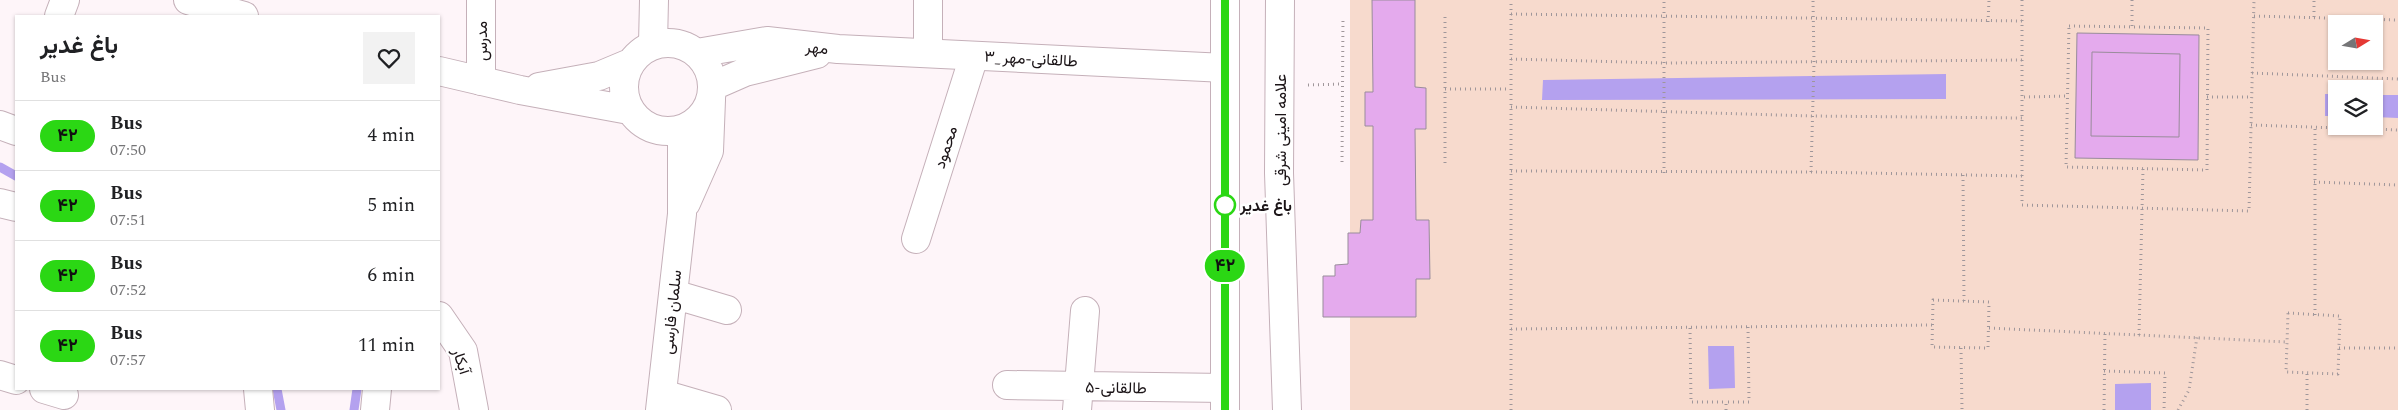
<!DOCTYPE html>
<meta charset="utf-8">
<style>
:root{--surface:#fff;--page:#f2f2f2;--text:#202124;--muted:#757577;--line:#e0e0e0}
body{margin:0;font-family:Spectral,Vazirmatn,serif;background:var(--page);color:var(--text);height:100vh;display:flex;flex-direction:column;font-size:19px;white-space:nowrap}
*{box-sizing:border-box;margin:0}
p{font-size:16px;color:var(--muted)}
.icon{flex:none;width:28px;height:28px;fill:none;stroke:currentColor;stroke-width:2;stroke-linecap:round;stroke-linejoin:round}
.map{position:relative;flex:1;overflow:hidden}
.side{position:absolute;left:15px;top:15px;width:425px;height:375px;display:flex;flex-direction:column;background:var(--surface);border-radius:0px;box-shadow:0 1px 4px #0004}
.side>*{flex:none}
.badge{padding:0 10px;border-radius:16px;font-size:18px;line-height:32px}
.needle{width:32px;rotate:79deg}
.tools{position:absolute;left:2328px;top:15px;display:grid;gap:10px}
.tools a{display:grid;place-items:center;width:55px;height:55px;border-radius:0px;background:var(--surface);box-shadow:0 1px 4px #0004;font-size:25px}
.map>.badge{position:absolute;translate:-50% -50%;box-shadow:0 0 0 2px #fff}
.round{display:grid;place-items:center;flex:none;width:52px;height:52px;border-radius:0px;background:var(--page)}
.summary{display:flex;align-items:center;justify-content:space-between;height:85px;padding:0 25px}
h1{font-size:24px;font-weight:700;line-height:38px}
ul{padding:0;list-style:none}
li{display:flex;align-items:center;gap:15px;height:70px;padding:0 25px;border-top:1px solid var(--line)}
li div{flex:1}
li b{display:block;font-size:19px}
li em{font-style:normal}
li .badge{min-width:55px;font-weight:700;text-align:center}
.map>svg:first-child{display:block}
</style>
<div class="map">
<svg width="2398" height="410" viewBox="0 0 2398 410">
<rect width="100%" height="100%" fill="#fef5f9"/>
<path fill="#f7dacd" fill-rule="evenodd" d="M1350 0H2398V410H1350ZM2336 24H2374V61H2336ZM2336 89H2374V126H2336Z"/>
<path fill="#b4a1ef" d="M1946 74V99L1542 100 1543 80Z
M2325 94H2336V116H2325Z
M2374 95H2398V118L2374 117Z
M1708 346H1734L1735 388 1709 389Z
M2151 383V410H2115V384Z"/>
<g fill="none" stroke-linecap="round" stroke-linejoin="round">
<path stroke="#b4a1ef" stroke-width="9" d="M0 167 16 176
M277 389 281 410
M354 410 357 389"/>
</g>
<path fill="#e4aaed" stroke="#998c9b" d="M1372 0H1415V87L1426 88V129H1415L1416 220H1429L1430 279H1416V317H1323V276H1335V265L1348 264V233H1360L1361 220H1373V126H1365V92H1373Z
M2077 33 2199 35 2198 160 2075 158Z
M2092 52 2180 54 2179 137 2091 136Z"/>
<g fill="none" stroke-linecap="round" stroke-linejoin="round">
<defs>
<path id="minor" d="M481 0V81
M59 16 65 0
M653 44 654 0
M928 53V0
M0 125 16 131
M0 203 16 207
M686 203 709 151 711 100
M916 239 974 56
M673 294 727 310
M439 316 463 351 474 410
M0 375 16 380
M1007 385 1225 388
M44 389 64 395
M258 389 260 410
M662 394 717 410
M375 410 377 389
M660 410 682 214V130
M1077 410 1085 311"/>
<path id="tertiary" d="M188 0 244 16
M624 87a44 44 0 1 1 88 0a44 44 0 1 1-88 0Z
M697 53 767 41 838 49 1225 68
M439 71 520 90 629 110
M713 86 745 72 817 54
M539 87 599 76 630 63"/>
<path id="secondary" d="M1280 0 1279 173 1287 410
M1225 410V0"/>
</defs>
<use href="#minor" stroke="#c5b0b9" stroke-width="30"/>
<use href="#tertiary" stroke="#c5b0b9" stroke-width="30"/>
<use href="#secondary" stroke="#c5b0b9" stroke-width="30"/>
<path stroke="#9f969a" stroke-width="3" stroke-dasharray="1 4" stroke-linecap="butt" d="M2022 0V205L2249 211 2254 0
M2132 0V27
M1511 14 2022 21
M2254 16 2398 20
M2314 17V0
M1988 22 1989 0
M2069 26 2208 28 2207 170 2066 167Z
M1511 59 1664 63 2022 60
M2252 73 2398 79
M1308 85 1342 84
M1445 89H1510
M2024 97 2068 96
M2207 97H2252
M1511 107 1812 116 2022 118
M2251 125 2398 130
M1342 162 1343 17
M1445 163V17
M1511 171 1811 172 2022 176
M1811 172 1814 63 1813 0
M1664 173V0
M1963 175 1964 301
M2314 182 2398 185
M1933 300 1989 302 1988 348 1932 347Z
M2288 313 2340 316 2338 374 2286 372Z
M2315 315V128
M1690 328 1691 402H1726
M1989 328 2287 342
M1511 329 1932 325
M2139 335 2143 169
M1961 348 1962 410
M2339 348H2398
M2104 371 2165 373 2164 410
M1511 410V0
M1726 410V402H1749L1748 327
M2104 410 2105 332
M2178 410 2189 390 2197 337
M2307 410V373"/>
<use href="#minor" stroke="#fff" stroke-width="28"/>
<use href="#tertiary" stroke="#fff" stroke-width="28"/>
<use href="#secondary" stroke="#fff" stroke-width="28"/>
</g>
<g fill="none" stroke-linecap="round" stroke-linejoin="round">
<defs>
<path id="line" d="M1225 410V0"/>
</defs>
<use href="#line" stroke="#fff" stroke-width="11"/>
<use href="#line" stroke="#2bd714" stroke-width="8"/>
</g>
<circle fill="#fff" stroke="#2bd714" stroke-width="2.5" cx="1225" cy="205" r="10"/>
<g text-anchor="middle" stroke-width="5" stroke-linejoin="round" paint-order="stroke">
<g font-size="16" fill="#1b1417" stroke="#fff">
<text transform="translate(481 41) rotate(-90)" y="6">مدرس</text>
<text transform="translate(817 47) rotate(6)" y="6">مهر</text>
<text transform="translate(1031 58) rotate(3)" y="6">۳_طالقانی-مهر</text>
<text transform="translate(1280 130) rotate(-90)" y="6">علامه امینی شرقی</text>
<text transform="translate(945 147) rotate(-72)" y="6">محمود</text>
<text transform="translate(671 312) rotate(-84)" y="6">سلمان فارسی</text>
<text transform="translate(462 361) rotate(72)" y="6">آبکار</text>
<text transform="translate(1116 387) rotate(1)" y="6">۵-طالقانی</text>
</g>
<g font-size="16" font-weight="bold" fill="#1b1417" stroke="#fff" text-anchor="start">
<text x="1240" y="211">باغ غدیر</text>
</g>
</g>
</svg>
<div class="tools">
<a><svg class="needle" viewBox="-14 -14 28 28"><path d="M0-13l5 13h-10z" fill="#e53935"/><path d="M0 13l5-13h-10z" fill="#757577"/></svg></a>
<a><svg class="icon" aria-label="layers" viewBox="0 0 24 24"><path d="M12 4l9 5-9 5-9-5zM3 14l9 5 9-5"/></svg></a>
</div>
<b class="badge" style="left:1225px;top:266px;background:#2bd714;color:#111">۴۲</b>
<section class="side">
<div class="summary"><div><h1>باغ غدیر</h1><p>Bus</p></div><a class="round"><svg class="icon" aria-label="heart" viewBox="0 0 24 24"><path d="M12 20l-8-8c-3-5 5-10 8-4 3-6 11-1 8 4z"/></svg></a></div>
<ul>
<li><span class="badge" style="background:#2bd714;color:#111">۴۲</span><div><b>Bus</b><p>07:50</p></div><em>4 min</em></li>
<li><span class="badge" style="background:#2bd714;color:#111">۴۲</span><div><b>Bus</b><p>07:51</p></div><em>5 min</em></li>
<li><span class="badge" style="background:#2bd714;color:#111">۴۲</span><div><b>Bus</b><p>07:52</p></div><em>6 min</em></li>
<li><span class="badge" style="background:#2bd714;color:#111">۴۲</span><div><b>Bus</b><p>07:57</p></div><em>11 min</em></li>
</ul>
</section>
</div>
